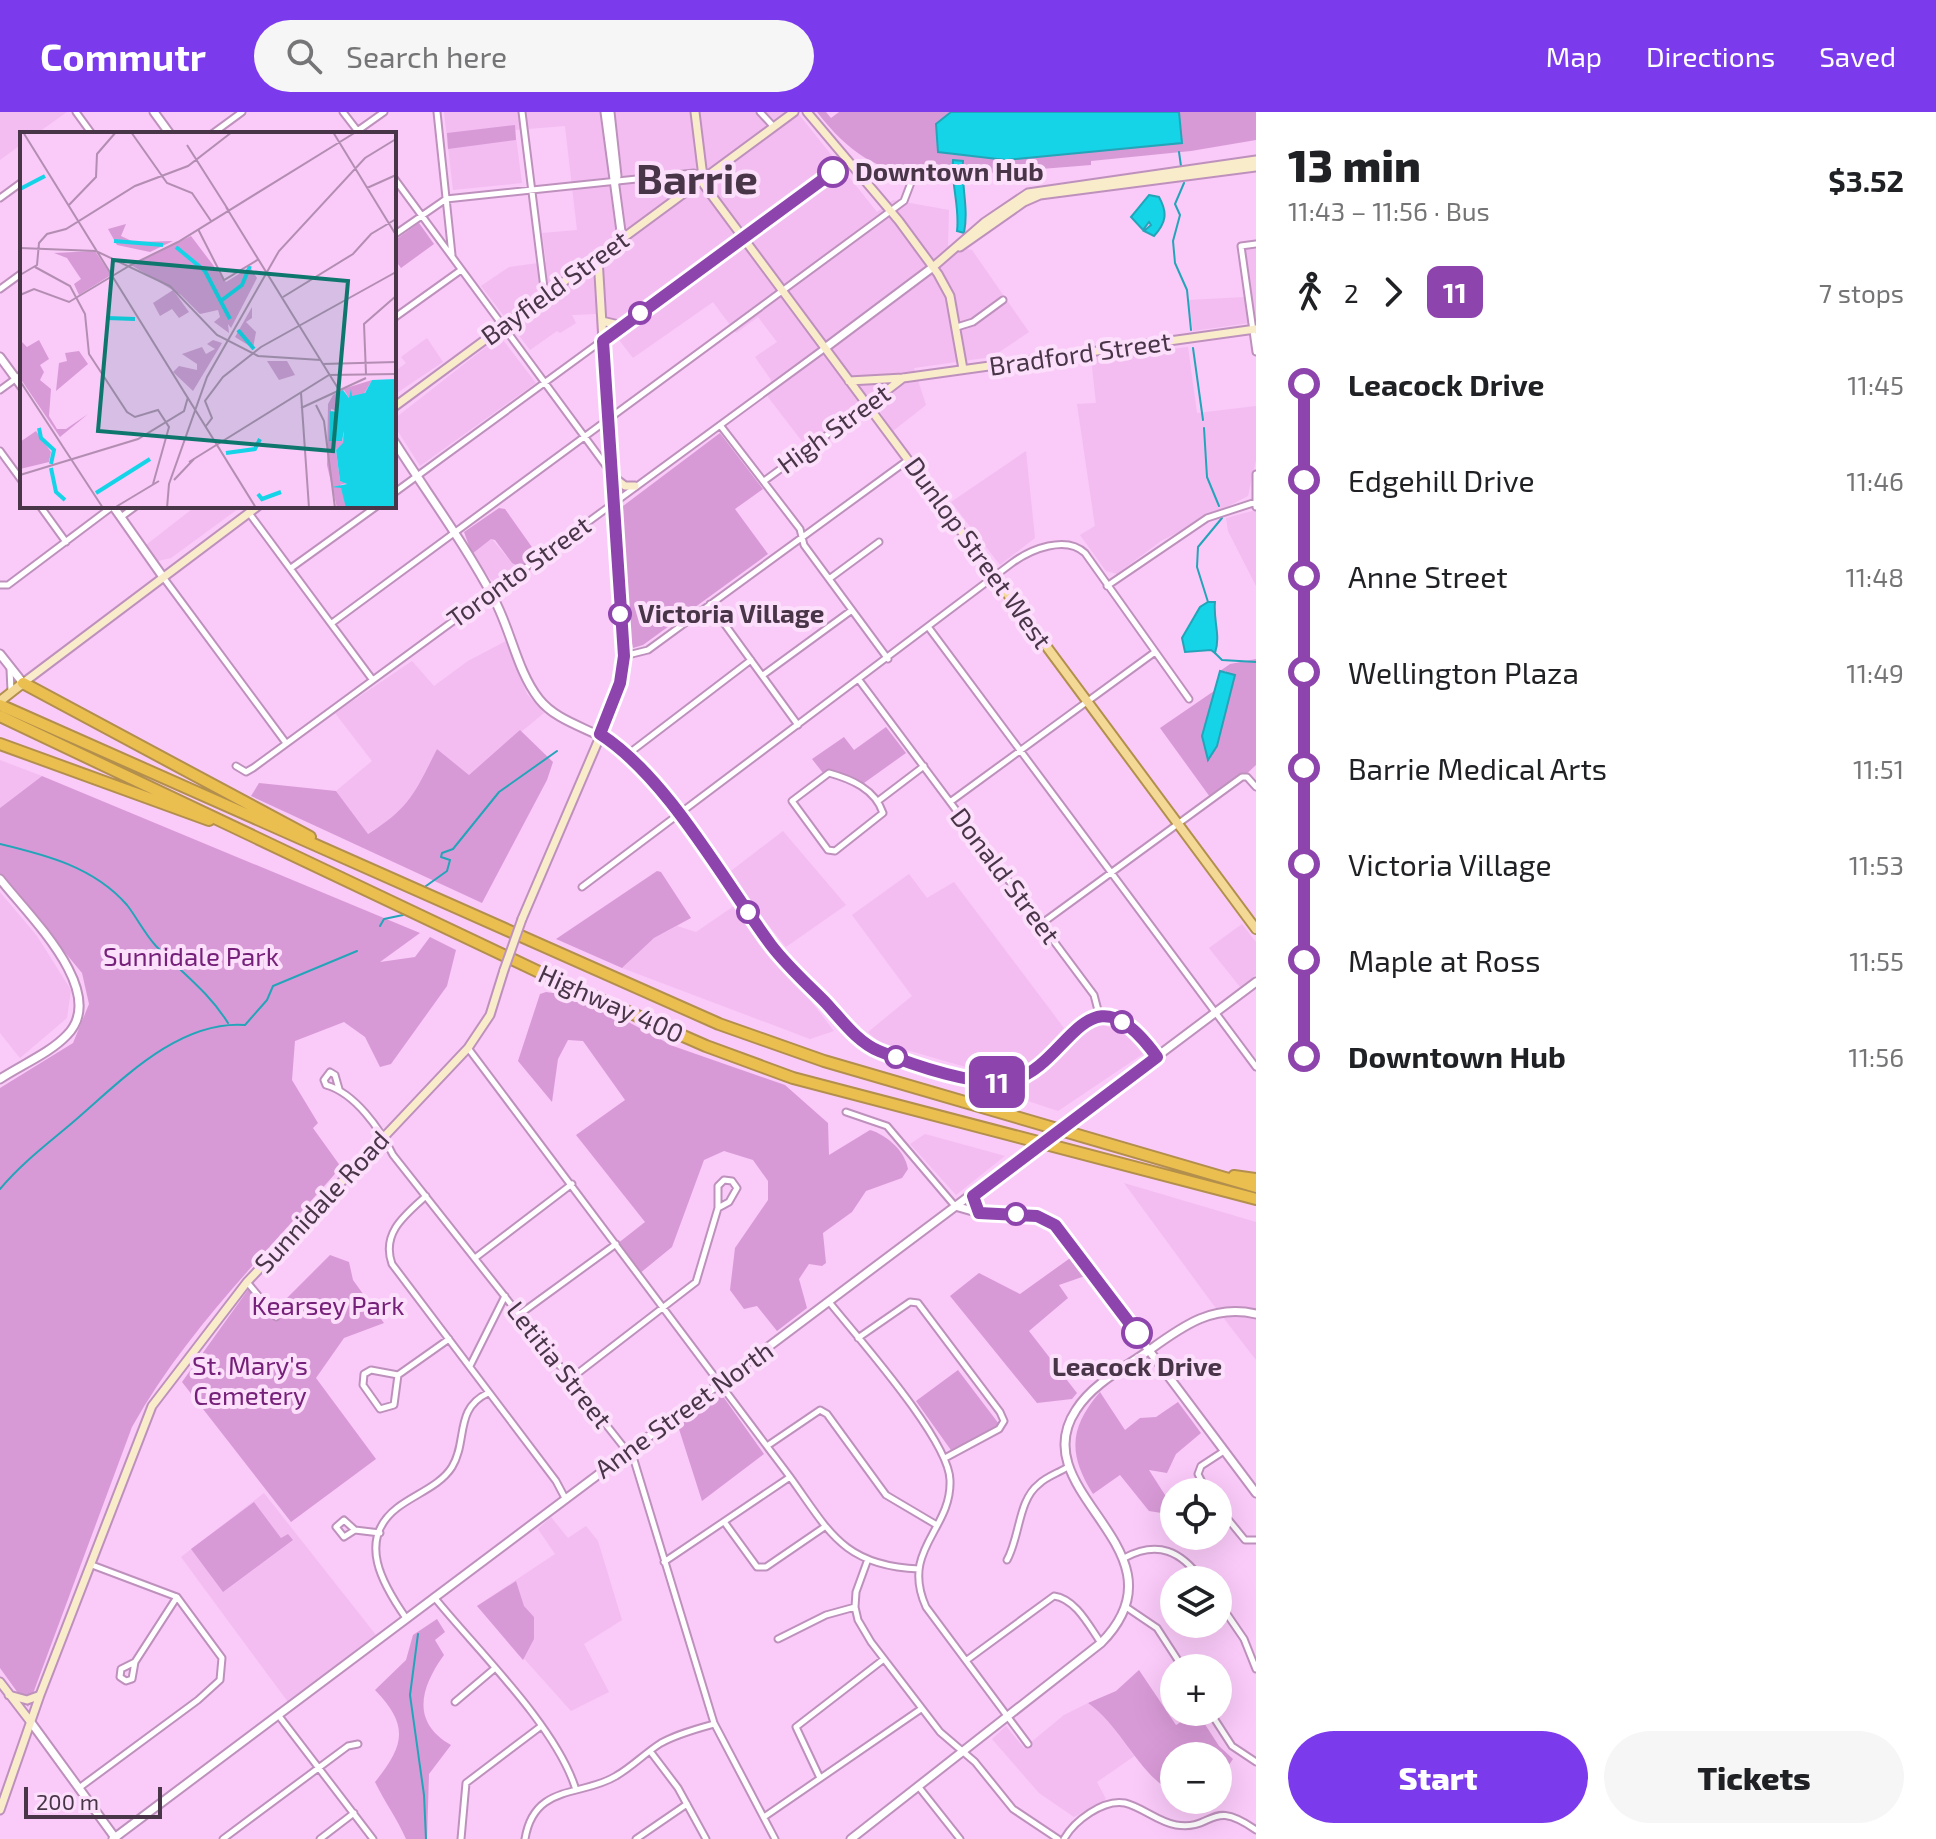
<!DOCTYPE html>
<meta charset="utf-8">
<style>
:root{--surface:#fff;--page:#f6f6f6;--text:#202124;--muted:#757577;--accent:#7c3aed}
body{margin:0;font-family:"Exo 2",sans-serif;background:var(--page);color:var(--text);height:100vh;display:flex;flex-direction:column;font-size:30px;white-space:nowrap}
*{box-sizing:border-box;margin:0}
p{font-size:26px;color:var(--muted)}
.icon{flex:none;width:44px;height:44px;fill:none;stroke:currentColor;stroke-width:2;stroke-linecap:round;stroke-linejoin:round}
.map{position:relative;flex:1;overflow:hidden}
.details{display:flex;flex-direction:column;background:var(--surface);width:680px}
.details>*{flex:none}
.badge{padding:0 16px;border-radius:12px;font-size:28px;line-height:52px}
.buttons{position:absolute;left:1160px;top:1366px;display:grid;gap:16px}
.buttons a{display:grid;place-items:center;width:72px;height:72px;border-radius:50%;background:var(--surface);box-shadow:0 8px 32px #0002;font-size:40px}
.scale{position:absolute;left:24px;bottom:20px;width:138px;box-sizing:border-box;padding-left:8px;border:4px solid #483548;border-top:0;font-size:22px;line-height:28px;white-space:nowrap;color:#483548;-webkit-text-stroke:6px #fcdffb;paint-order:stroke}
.map>.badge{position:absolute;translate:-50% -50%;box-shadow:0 0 0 4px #fff}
.legs{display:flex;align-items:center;gap:12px;height:88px;padding:0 32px;font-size:26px}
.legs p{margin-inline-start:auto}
.overview{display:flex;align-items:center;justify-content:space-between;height:136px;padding:0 32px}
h1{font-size:44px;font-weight:800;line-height:60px}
.button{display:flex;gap:16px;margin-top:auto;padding:16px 32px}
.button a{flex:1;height:92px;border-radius:48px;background:var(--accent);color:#fff;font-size:32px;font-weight:800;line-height:92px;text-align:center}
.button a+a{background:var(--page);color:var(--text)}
ul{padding:0 32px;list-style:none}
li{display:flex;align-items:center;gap:28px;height:96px;font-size:30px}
li i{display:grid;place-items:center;width:12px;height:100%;margin:0 10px;background:currentColor}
li i::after{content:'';width:20px;height:20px;margin:-10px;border:6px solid;border-radius:50%;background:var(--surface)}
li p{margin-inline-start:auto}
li:first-child i{background:linear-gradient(#0000 50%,currentColor 0)}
li:last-child i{background:linear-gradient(currentColor 50%,#0000 0)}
header{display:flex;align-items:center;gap:48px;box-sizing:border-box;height:112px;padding:0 40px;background:var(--accent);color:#fff}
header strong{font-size:38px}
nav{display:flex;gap:44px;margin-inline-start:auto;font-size:28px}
.search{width:560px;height:72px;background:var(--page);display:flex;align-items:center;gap:20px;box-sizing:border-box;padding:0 28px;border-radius:44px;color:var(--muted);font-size:30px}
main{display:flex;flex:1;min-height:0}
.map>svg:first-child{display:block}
</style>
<header>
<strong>Commutr</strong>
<div class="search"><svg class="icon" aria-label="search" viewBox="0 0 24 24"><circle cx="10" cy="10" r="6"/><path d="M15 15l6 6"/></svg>Search here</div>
<nav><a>Map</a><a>Directions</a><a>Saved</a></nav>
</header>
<main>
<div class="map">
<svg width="1256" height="1727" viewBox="0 0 1256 1727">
<rect width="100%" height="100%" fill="#facaf9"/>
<path fill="#f3bdf2" d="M0 0H67L36 22H22V32L0 48Z
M444 0H797L877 100 893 88 949 98 948 134 972 138 1029 220 992 245 914 256 926 293 893 319 877 295 811 341 768 285 771 268 755 245 777 230 758 205 736 221 713 190 633 246 616 224 597 237 596 202 572 203 576 211 560 221 557 219 530 238 481 174 509 155 546 150 542 121 577 118 565 14 515 18 522 71 453 78Z
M1256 137V210L1193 219 1188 188 1245 185 1238 138Z
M500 224 536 271 420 354 394 313V307Z
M427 226 443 250 394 283V260L406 251 401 245Z
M1188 235 1197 301 1256 294V348L1248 384 1161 429 1117 462 1106 459 1080 423 1095 414 1077 292 1096 291 1091 246Z
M1026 339 1035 426 1000 453 951 390Z
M196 394H242L171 446 158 449 146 433Z
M1256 398V474L1228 419 1226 406Z
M491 426 512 451 520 455 497 470 491 468 472 442Z
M506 529 527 582 544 601 469 663 437 637 410 689 393 706 367 722 336 679 372 649 335 601 412 549 434 574 468 549Z
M0 648 42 664 0 696Z
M783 719 846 793 786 835 727 762Z
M909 762 927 786 954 770 1064 916 1032 951 1012 959 983 960 879 930 868 920 912 884 852 803Z
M0 780 37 824 71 878 67 906 20 946 0 921Z
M737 792 834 919 810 927 622 856 654 826 677 814 696 820Z
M1242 812 1256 830V863L1240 875 1209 836Z
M1100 912 1127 921 1143 942 1058 999 1013 984 1044 960 1074 925Z
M925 1022 1005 1044 956 1083 910 1032Z
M1124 1071 1256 1110V1248L1212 1191Z
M264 1381 376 1523 288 1590 181 1445Z
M551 1405 568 1426 586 1414 598 1429 622 1508 584 1532 609 1580 571 1599 477 1494 555 1442 538 1417Z
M1088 1591 1108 1605 1136 1643 1097 1670 1106 1687 1074 1705 1039 1681 992 1627 1006 1614 1024 1636 1064 1603Z"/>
<path fill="#d89ad7" d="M817 0H826L831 6 839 0H951L936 12 949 42 1006 48 1182 31 1179 0H1256V28L1191 39 1091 49V53L927 66C875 58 849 41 817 0Z
M515 13 516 28 448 37 447 21Z
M419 111 434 132 401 156 394 147V129Z
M720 321 763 377 735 397 768 442 643 533 633 536 625 500 623 394Z
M499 396 505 397 534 438 533 445 520 455 512 451 495 428 491 427 472 442 464 420Z
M1256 547V653L1241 667 1210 685 1160 616 1214 579 1202 624 1226 559H1220L1230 552Z
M886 615 906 641 864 671 830 657 823 661 812 647 844 625 854 638Z
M520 618 553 650 547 668 482 791 251 684 259 671 336 679 368 722C410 696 415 680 437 637L469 663Z
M42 664 420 821 380 850 415 845 430 825 456 838 447 874 391 952 380 955 365 925 344 910 295 929 292 968 318 1011 313 1016 341 1055C269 1138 186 1218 132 1315L28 1595 0 1556V976L73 931 89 892 82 861 0 762V696Z
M657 759 661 760 691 806 654 826 622 856 556 827Z
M546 880 582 885 673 934 785 973 828 1011 829 1043 870 1018C887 1023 905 1039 908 1057L902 1066 866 1079 852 1100 823 1121 826 1151 822 1154 809 1152 799 1167 807 1196 777 1219 757 1194 744 1197 730 1178 735 1136 768 1088V1069L753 1048 724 1039 704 1048 672 1135 639 1162 617 1132 645 1110 576 1023 625 988 583 929 568 928 558 947 552 990 518 949 540 882Z
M330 1143 349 1150 353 1168 384 1211 344 1226 316 1266 376 1347 291 1410 182 1270 250 1175 270 1203Z
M1073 1144 1085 1164 1059 1173 1068 1186 1029 1219 1077 1281 1072 1287 1037 1291 950 1184 979 1161 1020 1182Z
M958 1258 999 1312 953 1341 916 1289Z
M1100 1280 1125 1318 1140 1306 1156 1305 1178 1290 1201 1321 1176 1342 1167 1361 1149 1358 1174 1397V1403L1149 1399 1120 1363 1093 1382C1068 1342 1069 1316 1100 1280Z
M722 1283 764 1342 702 1389 678 1314Z
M254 1390 281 1426 288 1422 293 1428 223 1480 191 1437Z
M516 1469 524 1494 534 1505V1527L523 1548 477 1494Z
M437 1507 445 1520 435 1528 444 1543C420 1576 411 1610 451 1633L429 1662 427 1727H406C397 1706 385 1691 375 1670 404 1634 410 1614 375 1578L406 1548 413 1523Z
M1139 1558 1176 1613 1197 1600 1219 1634 1233 1647 1218 1669V1644H1174V1681C1137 1661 1123 1616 1088 1591L1116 1579Z"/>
<path fill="#15d4e8" stroke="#24a4b8" stroke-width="2" d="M951 0H1179L1182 31 1006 48 938 40 936 12Z
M953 48 963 49C961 74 969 96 964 121L957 119C960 95 951 73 953 48Z
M1149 83 1159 85C1168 101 1166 111 1154 124L1144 119 1151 113 1149 110 1143 118 1131 105Z
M1208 490H1215C1213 509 1221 523 1215 541L1211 538 1185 540 1182 526 1200 495Z
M1220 559 1235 563 1217 634 1208 648 1202 624Z"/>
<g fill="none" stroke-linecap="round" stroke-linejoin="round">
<path stroke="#24a4b8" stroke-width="2" d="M1179 40 1181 54
M1184 71 1175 92 1180 103 1173 129 1175 151 1187 178 1191 218
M1193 236 1203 308
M1204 316 1207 365 1219 394
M1208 490 1197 455 1198 435 1222 406
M1215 541 1222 548 1256 550
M0 732C46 743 94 755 127 793 137 806 145 822 156 834 181 860 208 879 228 911
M426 774 447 759 450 748 441 745 442 741 453 737 499 680 557 639
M380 814 384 807 403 803
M0 1077C22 1051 46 1033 72 1011 119 971 177 908 245 913L267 888 273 874 357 839
M418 1522 410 1583 424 1683 426 1727"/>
<defs>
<path id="minor" d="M76 0 92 22
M343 0 360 22
M437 0 452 143
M522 0 545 184
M760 0 774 15
M212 22 242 0
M353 22 384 0
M394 66 612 362
M0 86 22 70
M394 123 446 87 694 61 701 65
M1256 132 1241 134 1256 240
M0 177 22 161
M394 206 461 158
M957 215 973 210 1003 188
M0 278 22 262
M720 313 800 417 804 433 888 547
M0 339 22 369
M1256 362V395
M764 369 868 293
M394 381 846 50
M40 394 66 430
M249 401 372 567
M121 405 136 394
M291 456 377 394
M163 465 286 631
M829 467 879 430
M0 473H8L113 394
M1107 474 1207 406 1256 390
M710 492 798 613
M332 511 904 89 912 68
M929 516 1256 955
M624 544 648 538 908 348
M10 557 11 579
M763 563 852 498
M859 568 1094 883 1100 906
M628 642 751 548
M236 654 246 660 253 656 825 236
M829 661C851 667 875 677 883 701L835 739 828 738 792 689Z
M878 689 924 654
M950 690 1155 540
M582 775 1012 451C1031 437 1066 423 1085 441L1189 587
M1041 812 1242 665H1247L1256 675
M468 936 790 1365C829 1419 843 1454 919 1457
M339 977 335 963 330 960 324 968 326 973C355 981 380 1017 393 1043L634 1348 714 1611 775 1727
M846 1000 887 1014 955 1094
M426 1084C405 1103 381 1121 392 1152L556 1369 565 1386
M475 1146 572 1072
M247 1170 276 1205
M830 1191C858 1226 949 1328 950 1368 952 1418 900 1437 926 1495L1028 1632
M520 1202 616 1132
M858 1226 910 1190 918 1191 1000 1300 1004 1309 999 1317 945 1346
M470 1254 505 1184
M398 1263 394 1293 380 1297 363 1273 364 1262 371 1258 398 1263 449 1227
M569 1268 696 1170 718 1096V1074L724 1068 732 1069 737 1076 729 1090 718 1096
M767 1334 820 1298 827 1302 886 1383 935 1412
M1207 1380 1198 1362 1201 1354 1224 1339
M1218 1395 1245 1428H1256
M725 1411 757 1455H766L823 1416
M355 1418 344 1408 336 1415 344 1425 355 1418 380 1421
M1124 1446C1158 1428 1181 1439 1202 1468
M868 1447 856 1480 855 1495 858 1508 871 1530 940 1620 975 1650 1013 1697 1058 1727
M1007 1448C1020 1425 1018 1388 1039 1372 1046 1365 1058 1361 1066 1356
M664 1450 790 1365
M434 1485C476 1537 555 1613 575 1675
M1218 1489 1244 1527 1256 1557
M1126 1495 1157 1516 1183 1556
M406 1506C383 1473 356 1428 397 1396 415 1382 440 1374 452 1355 468 1329 454 1297 488 1281
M778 1527 826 1503 855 1495
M967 1548 1054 1484C1076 1487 1089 1514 1101 1531
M135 1550 121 1557 120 1565 126 1569 132 1567 135 1550 177 1485
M455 1590 494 1557
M1210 1600 1232 1634 1256 1650
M279 1604 373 1727
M650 1639 678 1676 706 1727
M820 1666 796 1615 884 1547
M918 1674 960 1727
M79 1676 198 1588 220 1568 222 1546 177 1485 92 1453
M764 1705 921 1597
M223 1727 348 1634 358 1632
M320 1727 354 1701
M461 1727 466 1671 540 1615
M525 1727C534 1671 582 1685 616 1664 632 1655 645 1641 661 1631 677 1622 696 1617 714 1612
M636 1727 687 1692
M1064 1727C1074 1709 1103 1687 1125 1691 1142 1695 1158 1710 1176 1713 1215 1719 1209 1685 1256 1718"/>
<path id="tertiary" d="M154 0 170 22
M605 0 622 127
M610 0 617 64 615 71
M825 236 933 155
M0 245 22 275
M394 329C427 381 465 432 494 487 511 518 517 559 539 587 561 615 605 618 630 645 700 721 749 812 821 886 836 902 851 921 868 933 894 950 991 977 1019 966 1074 945 1088 851 1157 945
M113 394 163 465
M0 542 23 571
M0 767C27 802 110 880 67 923 50 941 21 953 0 967
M1067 1012 1256 870
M955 1094 983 1102 1037 1104 1055 1113 1256 1381
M30 1609 116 1727
M113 1727 1033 1036
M851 1727 1101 1531C1193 1438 1021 1381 1076 1298 1093 1271 1126 1255 1151 1237 1184 1213 1214 1192 1256 1202"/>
<path id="secondary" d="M695 0 704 73 995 465
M807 0 899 109 938 162 950 184 963 257
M960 135 1024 90 1040 83 1256 55
M933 155 985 110 1028 81 1256 48
M602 209 623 214
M849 269 903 266 1256 217
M868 293 903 266
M394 295 794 0
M613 365 625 374H635
M23 571 258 394
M522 807 608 606 623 557 598 146
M0 1570 30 1609
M9 1583 27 1588 38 1584
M0 1698 40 1583 152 1294 247 1170 468 936 490 903 504 858"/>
<path id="primary" d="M995 465 1256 817
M0 589 23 571"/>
<path id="motorway" d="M23 571 310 725
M0 593 719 912 824 949 1256 1075
M0 604 560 870 706 934 793 966 1256 1087
M0 632 209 708
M1234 1064 1256 1067"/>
</defs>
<use href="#minor" stroke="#be91bd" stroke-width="9"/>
<use href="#tertiary" stroke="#be91bd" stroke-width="11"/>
<use href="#secondary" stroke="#be91bd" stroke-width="11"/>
<use href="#primary" stroke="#b28f4d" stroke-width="12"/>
<use href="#motorway" stroke="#b28f4d" stroke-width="14"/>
<use href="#minor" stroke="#fff" stroke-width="5"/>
<use href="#tertiary" stroke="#fff" stroke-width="7"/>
<use href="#secondary" stroke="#f9ecca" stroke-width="7"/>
<use href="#primary" stroke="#f3d995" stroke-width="8"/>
<use href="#motorway" stroke="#ebbf4f" stroke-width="10"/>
<defs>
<path id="tertiary-bridge" d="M1033 1036 1067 1012"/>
<path id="secondary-bridge" d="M504 858 522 807"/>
</defs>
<use href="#tertiary-bridge" stroke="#be91bd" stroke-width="11" stroke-linecap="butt"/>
<use href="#secondary-bridge" stroke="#be91bd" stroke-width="11" stroke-linecap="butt"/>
<use href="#tertiary-bridge" stroke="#fff" stroke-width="7"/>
<use href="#secondary-bridge" stroke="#f9ecca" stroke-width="7"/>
</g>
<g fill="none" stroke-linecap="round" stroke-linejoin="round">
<defs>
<path id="line-1" d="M833 60 603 229 624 544 620 571 600 622C667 665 723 768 771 833 787 854 807 872 825 890 841 907 857 930 879 939 910 952 981 977 1013 968 1071 952 1087 848 1157 945L973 1084 979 1101 1037 1104 1055 1113 1137 1221"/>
</defs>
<use href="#line-1" stroke="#fff" stroke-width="18"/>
<use href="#line-1" stroke="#8e44ad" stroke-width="12"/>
</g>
<g fill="#fff" stroke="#8e44ad" stroke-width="4">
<circle cx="833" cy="60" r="14"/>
<circle cx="640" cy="201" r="10"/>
<circle cx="620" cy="502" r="10"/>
<circle cx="748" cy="800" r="10"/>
<circle cx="1122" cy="910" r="10"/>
<circle cx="896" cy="945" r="10"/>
<circle cx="1016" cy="1102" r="10"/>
<circle cx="1137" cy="1221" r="14"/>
</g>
<g text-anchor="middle" stroke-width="8" stroke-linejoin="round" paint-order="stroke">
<g font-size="26" font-weight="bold" fill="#483548" stroke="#fcdffb" text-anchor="start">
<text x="855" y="69">Downtown Hub</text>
<text x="638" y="511">Victoria Village</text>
<text x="1137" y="1264" text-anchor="middle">Leacock Drive</text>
</g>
<g font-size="26" fill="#483548" stroke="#fcdffb">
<text transform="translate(555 176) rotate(-36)" y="9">Bayfield Street</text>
<text transform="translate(1080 242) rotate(-8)" y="9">Bradford Street</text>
<text transform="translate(834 317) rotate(-36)" y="9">High Street</text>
<text transform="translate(978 441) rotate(54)" y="9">Dunlop Street West</text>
<text transform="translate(519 460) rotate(-36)" y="9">Toronto Street</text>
<text transform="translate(1005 764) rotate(53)" y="9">Donald Street</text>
<text transform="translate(611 892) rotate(24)" y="9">Highway 400</text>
<text transform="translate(322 1090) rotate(-47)" y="9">Sunnidale Road</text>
<text transform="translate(559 1253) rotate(52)" y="9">Letitia Street</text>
<text transform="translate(684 1298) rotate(-36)" y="9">Anne Street North</text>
</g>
<g font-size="26" fill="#762179" stroke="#fcdffb">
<text x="191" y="854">Sunnidale Park</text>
<text x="328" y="1203">Kearsey Park</text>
<text x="250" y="1263">St. Mary's<tspan x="250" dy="30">Cemetery</tspan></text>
</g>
<g font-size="42" font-weight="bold" fill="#483548" stroke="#fcdffb">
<text x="697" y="82">Barrie</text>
</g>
</g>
<g transform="translate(20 20)">
<rect width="376" height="376" fill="#facaf9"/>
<path d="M106 92 101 104 114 110 153 109 130 120 97 113 88 97ZM171 104 206 150 230 135 237 146 211 196 208 192 209 201 194 190 200 185 198 178 180 182 161 163 111 133ZM75 119 91 143 59 163 54 152 61 147 47 126 34 121ZM153 158 169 180 159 186 152 177 140 184 133 171ZM232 175V186L226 190 236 200 233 216 215 205ZM0 208 7 215 19 208 29 227 20 233 24 240 20 248 31 257 29 284 37 297H46L68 282 40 305 2 249ZM193 208 202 211 173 259 153 240 159 234 177 238V232L162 222 182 215 186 222 195 217 187 212ZM59 219 68 232 36 259 39 231 47 229 45 221ZM247 229H267L275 243 259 248ZM352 248 344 262 329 266 324 258 317 261 319 266 317 301V279L311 277 309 308 322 309 325 298 323 312 316 318 320 349 327 351 320 353 327 371 326 376H317L307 333 308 272 313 263 323 257ZM16 299 31 320 29 330 0 337V310Z" fill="#d89ad7"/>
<path d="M376 247V376H326L321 356 312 355 327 352 320 349 316 318 323 311 324 299 322 309H309L310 279 302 278 318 280 317 261 323 258 329 266 331 257 332 264 345 261 352 248Z" fill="#15d4e8"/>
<path fill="none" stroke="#15d4e8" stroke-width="4" d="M0 57 25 44M94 109 143 113M156 115 185 139 210 187M202 168 222 153 230 134M87 186 115 187M218 198 234 217M19 296 21 306 34 318 31 332M206 321 235 317 240 307M31 336 36 360 45 368M76 361 130 327M238 362 242 367 261 360"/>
<path fill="none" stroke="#b38eb2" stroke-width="2" d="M3 0 236 376M111 0 147 51 172 61 191 89M313 0 376 103M167 13 209 79M347 56 376 43M48 74 76 45 77 22 96 0M206 75 319 258M178 97 204 148 239 127M0 116 76 119 150 154 197 203 238 224 301 228M109 134 158 110 336 0M15 135 50 154 65 182 69 222 107 280 115 285 138 278 149 295 133 352M0 143 17 133 19 111 27 102 46 97 115 54 168 34 212 0M0 163 14 157 49 170 109 134M263 165 333 122 351 102 376 87M303 232 376 230M346 242 344 192 376 164M0 249 83 376M281 261 289 376M296 273 304 289 315 376M281 276 346 246M186 294 192 286 185 269 203 245 241 215 376 140M169 330 309 243 376 242M0 343 118 307 164 279 168 265M154 348 174 327M94 376 139 349M147 376 149 352 187 245 259 119 345 26 376 7"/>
<path fill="#0f766e" fill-opacity="0.15" stroke="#0f766e" stroke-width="4" d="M93 128 328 149 313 319 78 299Z"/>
<rect width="376" height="376" fill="none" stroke="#483548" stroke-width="4"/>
</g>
</svg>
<div class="buttons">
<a><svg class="icon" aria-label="locate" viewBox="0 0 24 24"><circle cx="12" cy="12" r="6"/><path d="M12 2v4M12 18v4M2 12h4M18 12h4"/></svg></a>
<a><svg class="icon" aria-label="layers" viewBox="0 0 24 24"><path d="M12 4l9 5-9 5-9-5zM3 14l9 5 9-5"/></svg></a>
<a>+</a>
<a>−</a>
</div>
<div class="scale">200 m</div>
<b class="badge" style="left:997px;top:970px;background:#8e44ad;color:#fff">11</b>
</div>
<section class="details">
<div class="overview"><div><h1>13 min</h1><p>11:43 – 11:56 · Bus</p></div><b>$3.52</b></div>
<div class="legs"><svg class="icon" aria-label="walk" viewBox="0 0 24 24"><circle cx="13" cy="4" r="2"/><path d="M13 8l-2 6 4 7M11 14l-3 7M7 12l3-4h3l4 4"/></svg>2<svg class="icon" aria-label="forward" viewBox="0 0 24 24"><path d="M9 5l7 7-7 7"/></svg><b class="badge" style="background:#8e44ad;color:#fff">11</b><p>7 stops</p></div>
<ul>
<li><i style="color:#8e44ad"></i><b>Leacock Drive</b><p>11:45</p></li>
<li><i style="color:#8e44ad"></i><span>Edgehill Drive</span><p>11:46</p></li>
<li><i style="color:#8e44ad"></i><span>Anne Street</span><p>11:48</p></li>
<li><i style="color:#8e44ad"></i><span>Wellington Plaza</span><p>11:49</p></li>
<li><i style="color:#8e44ad"></i><span>Barrie Medical Arts</span><p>11:51</p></li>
<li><i style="color:#8e44ad"></i><span>Victoria Village</span><p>11:53</p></li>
<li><i style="color:#8e44ad"></i><span>Maple at Ross</span><p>11:55</p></li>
<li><i style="color:#8e44ad"></i><b>Downtown Hub</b><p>11:56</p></li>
</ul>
<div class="button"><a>Start</a><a>Tickets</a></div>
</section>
</main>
